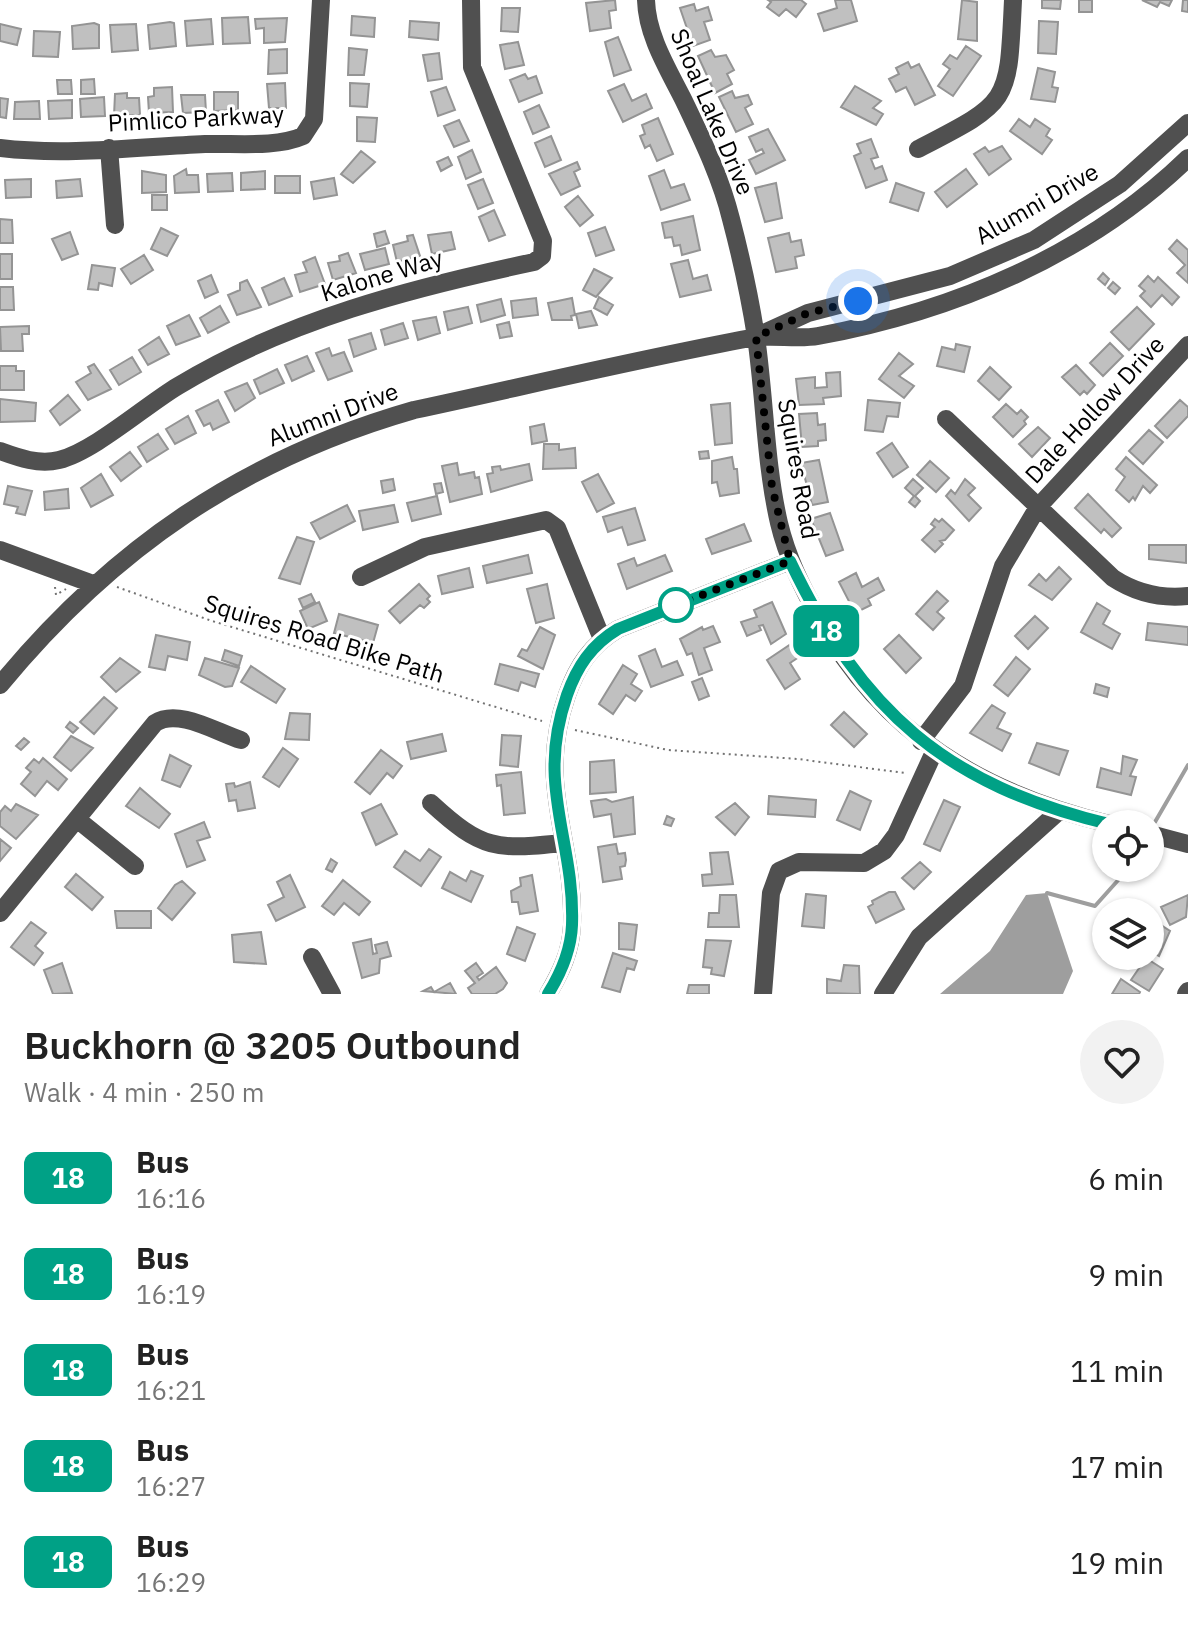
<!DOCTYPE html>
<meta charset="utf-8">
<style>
:root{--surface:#fff;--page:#f2f2f2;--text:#222;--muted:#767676}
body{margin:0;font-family:"IBM Plex Sans",sans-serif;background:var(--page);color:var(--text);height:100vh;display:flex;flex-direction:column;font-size:30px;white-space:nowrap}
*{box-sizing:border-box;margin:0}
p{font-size:26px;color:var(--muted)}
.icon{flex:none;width:44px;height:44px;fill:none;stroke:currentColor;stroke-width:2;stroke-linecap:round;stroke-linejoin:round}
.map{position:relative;height:994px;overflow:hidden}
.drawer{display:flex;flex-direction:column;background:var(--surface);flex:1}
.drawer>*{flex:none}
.badge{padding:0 16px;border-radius:12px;font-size:28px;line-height:52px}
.buttons{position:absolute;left:1092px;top:810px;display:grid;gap:16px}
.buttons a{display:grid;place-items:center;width:72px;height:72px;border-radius:50%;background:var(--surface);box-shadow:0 2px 6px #0004;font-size:40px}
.you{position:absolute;width:40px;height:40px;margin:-20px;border:6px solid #fff;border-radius:50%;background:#1a73e8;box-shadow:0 0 0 12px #1a73e833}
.map>.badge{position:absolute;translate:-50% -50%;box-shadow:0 0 0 4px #fff}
.round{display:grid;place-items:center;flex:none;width:84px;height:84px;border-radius:42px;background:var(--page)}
.overview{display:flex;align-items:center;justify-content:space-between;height:136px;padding:0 24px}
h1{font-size:38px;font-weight:600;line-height:60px}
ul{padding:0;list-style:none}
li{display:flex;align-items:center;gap:24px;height:96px;padding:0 24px}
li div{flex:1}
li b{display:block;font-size:30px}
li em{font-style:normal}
li .badge{min-width:88px;font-weight:700;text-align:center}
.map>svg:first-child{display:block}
</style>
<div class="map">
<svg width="1188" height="994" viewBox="0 0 1188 994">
<rect width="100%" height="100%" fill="#fff"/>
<path fill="#9e9e9e" d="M1047 893 1073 971 1063 994H940L990 951 1026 895Z"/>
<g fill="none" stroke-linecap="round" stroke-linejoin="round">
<path stroke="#9e9e9e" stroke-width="4" d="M1155 822 1188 765
M1047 893 1095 906 1129 868"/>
</g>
<path fill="#c0c0c0" stroke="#949494" stroke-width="2" d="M615 0 616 10 609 11 611 28 590 31 586 3Z
M768 0H801L806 4 796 17 786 9 779 16 767 7 771 2Z
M835 0H851L857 21 824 31 818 14 837 8Z
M962 0 977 2V41L958 39Z
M1042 0H1061L1060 9 1042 8Z
M1079 0H1092V12H1079Z
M1142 0H1172L1169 6 1160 2 1157 7Z
M1183 0H1188V12L1182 11Z
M694 4 696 11 708 7 712 20 704 22 710 40 693 46 680 8Z
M502 8H520L518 32 501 31Z
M352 16 375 18 374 37 351 35Z
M248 17 250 43 223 44 222 18Z
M287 18 285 42 264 43V28L256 29 255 19Z
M211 19 213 44 187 46 185 21Z
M410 21 439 23 438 40 409 37Z
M1039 21 1058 22 1056 54 1038 53Z
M170 22 174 23 176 46 150 49 148 25Z
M94 23 99 25V48L73 49 72 26Z
M0 24 21 29 17 45 0 41Z
M136 24 138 50 112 52 110 25Z
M34 31 60 32 58 57 33 56Z
M618 37 631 70 614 76 605 42Z
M518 42 524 65 505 69 500 45Z
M966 46 981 56 953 96 938 86 950 69 943 64 950 55 957 59Z
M349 48 367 50 364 75H348Z
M287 49V73L268 74 269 50Z
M711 50 715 57 726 55 734 70 727 74 732 84 715 93 698 56Z
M439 53 442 79 428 81 423 55Z
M908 62 911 68 919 64 935 95 915 105 906 87 896 92 889 79 899 74 896 68Z
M1038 68 1055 72 1052 87 1058 88 1055 102 1031 99Z
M525 74 528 79 536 76 542 93 519 102 510 80Z
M94 79 95 94H81V80Z
M57 80H71L72 94H58Z
M285 83 286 108H269L267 84Z
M350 83 369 84 367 107 350 106Z
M624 84 632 101 646 94 652 108 623 122 608 91Z
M855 86 881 101 873 108 883 114 876 125 841 107Z
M172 87 173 112 149 113 148 97 154 96V88Z
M446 87 455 110 438 116 431 92Z
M732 91 735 98 748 95 752 104 745 108 753 124 736 132 719 97Z
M214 92H238V110L214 111Z
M127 93V98H139L140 115 114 116 115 94Z
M181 95H205L206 112 183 113Z
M104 97 105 116 81 117 80 99Z
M0 98 8 99 6 118 0 117Z
M72 100V118L49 119 48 101Z
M39 101 40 119H14L15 102Z
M539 105 549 127 533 134 524 112Z
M357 117 377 118 375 142 357 141Z
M658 118 673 154 657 161 650 145 645 148 640 136 645 134 642 125Z
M1019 119 1030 127 1035 119 1050 129 1046 136 1052 140 1042 154 1010 131Z
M459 120 469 141 454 147 444 126Z
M768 129 785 160 756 174 749 160 764 153 762 149 756 152 749 137Z
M551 136 561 160 545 167 535 143Z
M871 139 878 157 871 159 875 169 882 166 887 180 866 188 854 156 861 153 857 144Z
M1002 146 1011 159 989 175 974 154 985 147 989 152Z
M472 150 481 172 466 179 458 157Z
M361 151 375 162 353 183 341 174Z
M448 157 452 165 441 171 437 162Z
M577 162 580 169 574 172 580 186 561 195 549 174Z
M186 169 187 175H198L199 192 175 193 174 176Z
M966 169 977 184 947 207 935 192Z
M664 170 671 188 684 184 690 200 661 210 649 176Z
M142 171 166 175V192L142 193Z
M265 171V189L241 190V173Z
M232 173 233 191 208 192 207 174Z
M275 176H300V193H275Z
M334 178 337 195 314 199 311 182Z
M31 179V197L6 198 5 180Z
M80 179 82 196 57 198 56 181Z
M483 179 493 203 478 209 468 185Z
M776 183 782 218 765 222 755 188Z
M896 183 924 193 918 211 890 202Z
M152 195H167V210H152Z
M578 196 593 215 580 226 565 207Z
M494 210 505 235 489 241 479 217Z
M693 216 700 250 682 255 680 245 674 246 672 237 665 238 662 223Z
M0 219 12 220 13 243H0Z
M605 227 614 250 596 256 588 233Z
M161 228 178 236 167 256 151 249Z
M385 231 389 243 377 247 374 234Z
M70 232 78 254 62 260 52 239Z
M451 232 455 249 432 254 428 235Z
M789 233 791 242 801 240 804 255 795 257 797 268 776 272 768 238Z
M413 235 420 256 397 262 393 245 408 241 407 236Z
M1177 240 1188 250V283L1177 273 1185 265 1169 249Z
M385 248 389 264 365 270 360 254Z
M348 253 356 273 333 280 328 263 340 261 339 256Z
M0 254H12V279H0Z
M144 255 153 270 131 284 121 269Z
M315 257 325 284 300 292 295 275 307 272 303 262Z
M688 260 693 279 707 275 711 290 680 297 671 264Z
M92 265 115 268 112 286 99 283 98 290 88 289Z
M594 269 612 278 596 297 583 290Z
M1103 273 1109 279 1105 285 1098 279Z
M211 275 218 292 205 298 198 281Z
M1148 276 1154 282 1158 277 1179 297 1172 305 1162 295 1151 307 1140 296 1145 291 1139 286Z
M284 278 292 296 269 305 262 288Z
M247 280 261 307 237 315 228 295 240 290V283Z
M1113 282 1120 288 1115 294 1108 288Z
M0 287H13L14 310H0Z
M599 297 613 305 607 315 594 308Z
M536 298 538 315 513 318 511 301Z
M572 298 575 315 571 316 572 320H552L548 303Z
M501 299 505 315 481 322 477 305Z
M220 306 229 322 208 333 200 318Z
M468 307 472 323 448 330 444 312Z
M1137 307 1154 324 1129 350 1111 332Z
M591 311 597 325 579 328 576 314Z
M189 315 200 336 176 345 167 326Z
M436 317 440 333 418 340 413 321Z
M509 322 512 336 500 338 497 325Z
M403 323 408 338 385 345 381 330Z
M29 326V334H22L23 351H1L0 327Z
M371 333 376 349 354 357 349 340Z
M159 337 169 354 148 365 139 350Z
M1110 343 1123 356 1103 376 1090 363Z
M956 344 970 347 964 372 937 366 942 347 955 350Z
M329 348 332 356 344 352 352 371 328 380 316 353Z
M899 353 913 364 899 376 914 386 904 398 879 379Z
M307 356 314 371 292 381 285 365Z
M132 357 141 372 119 385 110 370Z
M94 364 111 389 88 400 76 382 91 373 88 367Z
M1076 365 1095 385 1087 394 1084 391 1080 395 1062 377Z
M0 366H16V371H24V390H0Z
M990 367 1011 387 999 400 978 381Z
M277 369 284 383 260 394 254 380Z
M840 372 841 396 823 398 824 404 799 405 796 379 815 377V388L827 387 826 373Z
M247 383 255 398 235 411 225 392Z
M68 395 80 410 60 425 50 411Z
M0 399 36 403 35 421 0 422Z
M218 400 229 422 213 430 210 423 204 426 196 411Z
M868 400 900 403 898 417 887 416 883 432 865 430Z
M1180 400 1188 407V416L1167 438 1155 426Z
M730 403 732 443 715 445 711 405Z
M1006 404 1017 414 1021 410 1028 417 1024 421 1026 424 1013 437 993 417Z
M817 413 818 425 825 424 826 440 818 441V446L802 447 799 414Z
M188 416 196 433 175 444 166 429Z
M544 424 547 441 532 444 530 427Z
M1038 427 1050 438 1032 457 1019 444Z
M1149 430 1163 442 1143 464 1129 451Z
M158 434 168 449 147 462 138 447Z
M892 443 908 467 893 477 877 453Z
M544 444H559V450L575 448 576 468 543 469Z
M708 451 709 458 700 459 699 452Z
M130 452 141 466 121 481 110 467Z
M732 457 734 469H737L739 493 720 496 717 482 712 483V461Z
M1126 457 1157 485 1150 493 1143 486 1135 500 1133 497 1129 502 1116 490 1125 477 1116 469Z
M819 460 828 502 812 505 801 463Z
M930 461 949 478 936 492 917 475Z
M457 463 459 475 474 472 475 478 479 477 482 494 450 502 442 466Z
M529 464 532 480 491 492 487 474 493 473 492 467 500 466 501 470Z
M101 474 113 495 91 507 81 488Z
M598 474 614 503 597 512 582 482Z
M393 479 395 490 383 493 381 481Z
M913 479 923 488 915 496 920 501 915 507 909 502 914 496 905 488Z
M965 479 975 488 968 495 981 508 969 521 946 496 951 490 955 494Z
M441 483 443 492 436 494 434 484Z
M8 486 32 491 25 515 16 513 18 507 4 504Z
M68 489 69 508 45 510 44 492Z
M1088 494 1121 528 1112 537 1104 529 1101 533 1075 508Z
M437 496 441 514 412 521 407 503Z
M347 505 355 521 320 539 311 523Z
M394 505 398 522 363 530 359 511Z
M635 508 645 540 628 545 622 527 608 532 603 517Z
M830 513 843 550 826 556 811 519Z
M935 519 939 522 942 519 954 530 945 540 940 541 943 544 935 552 922 540 935 527 931 524Z
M744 524 751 541 712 554 706 539Z
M297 537 314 542 300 584 279 578Z
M1149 545H1186V563L1149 559Z
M528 555 532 573 487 583 483 566Z
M665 555 672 571 627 589 618 564 634 558 637 566Z
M1059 567 1071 579 1052 600 1029 585 1039 574 1046 581Z
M469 568 473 587 442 594 438 576Z
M856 573 862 587 878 578 884 590 868 599 871 605 855 613 839 582Z
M419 584 430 596 427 599 430 602 424 608 420 605 400 623 389 611Z
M547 584 554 618 536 623 527 589Z
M937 591 948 601 937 612 944 618 933 630 916 614Z
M311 594 315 602 303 608 299 599Z
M319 602 327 621 308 629 300 611Z
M772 602 786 634 771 644 763 625 759 626 761 630 747 636 741 622 757 617 754 610Z
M1097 603 1110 611 1103 624 1120 634 1112 649 1081 632Z
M339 614 378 625 373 643 334 633Z
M1035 616 1048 628 1028 649 1015 636Z
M1148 623 1188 627V645L1146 640Z
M713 626 720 642 704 648 712 670 699 675 692 653 687 655 680 639 702 627 703 630Z
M540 627 555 635 543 669 518 656 522 649 527 651Z
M156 635 190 642 187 660 168 656 165 670 149 667Z
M899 635 921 658 906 673 884 649Z
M794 642 802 655 790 663 800 679 785 689 767 660Z
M655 649 662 667 677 661 683 675 651 687 639 656Z
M225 650 242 656 239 666 222 660Z
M1016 657 1030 669 1008 696 994 685Z
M120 658 140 672 116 692 101 677Z
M205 658 239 668 232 686 225 687 199 675Z
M500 664 539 674 535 687 521 682 518 691 495 684Z
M623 665 637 674 631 684 642 691 635 701 626 695 613 714 599 704Z
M251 666 285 689 276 703 241 682Z
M702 678 709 696 699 700 692 682Z
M1096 684 1109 688 1107 697 1094 693Z
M104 697 117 708 94 734 80 722Z
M992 705 1005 713 997 728 1011 734 1002 751 970 733Z
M844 712 867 734 854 747 831 725Z
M290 713 310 714 309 740 285 739Z
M70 722 78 728 73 733 66 727Z
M442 734 446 751 411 759 407 742Z
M502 735 521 736 518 767 500 765Z
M71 736 93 748 71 771 54 757Z
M24 738 29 742 21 750 16 746Z
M1037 743 1068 751 1059 775 1029 763Z
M283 748 298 759 279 787 263 777Z
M381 750 402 766 393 778 387 773 370 794 355 782Z
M170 755 191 766 180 787 162 780Z
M1123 756 1137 760 1130 776 1136 777 1131 795 1097 787 1101 768 1121 774Z
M43 758 67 779 58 790 47 781 35 796 21 784 31 772 26 768 34 759 39 763Z
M614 760 616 792 590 794V762Z
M521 772 525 813 504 815 501 785 497 786 496 775Z
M250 782 255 808 238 811 236 800 229 801 226 784 234 783 235 787Z
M140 788 170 814 159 828 126 806Z
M850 791 871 801 860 830 837 820Z
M769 796 816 800 815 817 768 814Z
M633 797 635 834 614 837 611 814 594 817 591 801 606 799 612 802Z
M944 800 960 807 940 851 924 844Z
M735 803 749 817 735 835 716 817Z
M16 804 38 815 16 839 0 826V812L5 806 11 811Z
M381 804 397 834 376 845 362 813Z
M667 816 674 819 671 826 664 824Z
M204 822 210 837 197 841 205 860 187 867 175 834Z
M0 839 11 848 0 861Z
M616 844 618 854 625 853 626 860 625 866 620 867 622 879 603 882 598 847Z
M429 849 441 857 421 886 394 867 405 851 420 861Z
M728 852 733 884 703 886 702 875 712 874 710 853Z
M331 859 337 863 332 872 326 869Z
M920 862 931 872 914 889 902 878Z
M471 871 483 876 471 902 442 888 450 872 466 881Z
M76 874 103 897 92 910 65 887Z
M290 875 305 907 276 921 268 905 284 897 277 882Z
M532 875 538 911 520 914 518 902H512L511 891 521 886 520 878Z
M343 880 370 902 359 915 344 903 334 915 322 906Z
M182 881 195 893 172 920 158 908 175 885Z
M889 892H895L904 909 876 923 868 907 873 904 872 901Z
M806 894 826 896 824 928 802 926Z
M720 895H736L739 927H708L709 913H719Z
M1188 895 1186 917 1170 925 1161 907Z
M115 911H151V928H117Z
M1150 918 1170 931 1159 956 1150 951Z
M31 922 46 933 35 946 43 953 34 965 11 947Z
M619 923 637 925 634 950 619 949Z
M517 927 535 934 525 961 507 954Z
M261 932 266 964 234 962 232 935Z
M371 939 373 954 377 953 375 945 387 942 391 956 380 959 379 973 362 978 353 943Z
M706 940 731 941 724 976 711 974 712 968 703 967Z
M613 953 637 961 634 970 627 968 620 992 602 987Z
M1146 958 1163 969 1149 991 1131 980Z
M62 963 72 993 53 994 44 970Z
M476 963 483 973 477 977 479 980 496 967 507 983 503 989 495 994H472L468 988 475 983 465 971Z
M844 965 859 966 860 994 827 993V979L841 981Z
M1121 979 1140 992 1139 994H1112Z
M450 983 456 994 423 991 431 987 434 992Z
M689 985H709V994H687Z"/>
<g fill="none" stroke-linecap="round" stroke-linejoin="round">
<path stroke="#727272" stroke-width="2" stroke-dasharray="2 4" stroke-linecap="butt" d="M55 587 56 595 66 589
M117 587 212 621 542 721
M575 730 668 750 798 759 905 773"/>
<path stroke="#505050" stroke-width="18" d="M646 0C647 36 668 69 684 101 702 139 721 178 731 219 741 257 750 298 756 337 765 399 765 462 779 523 787 557 802 587 819 618 884 735 982 793 1109 824
M0 148C67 156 138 147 205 144 235 143 276 148 303 136L314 119 321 0
M109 148 115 225
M918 149C1011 101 1008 104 1013 0
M762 334 808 313 950 276 1034 240 1120 184 1188 123
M946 419 1113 578C1136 593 1160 599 1188 596
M0 451C19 458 39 465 59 460 93 452 146 405 178 386 287 320 411 288 534 262L542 256 543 241 472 67 471 0
M0 550 93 584
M361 577 425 547 546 520 557 528 602 639
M0 685C113 548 243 459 414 410 526 386 638 359 751 338 773 334 796 340 818 336 954 311 1088 255 1188 158
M921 741 963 686 1003 566 1038 507 1188 345
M431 803C482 850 496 850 563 843
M78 820 135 866
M1150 834 1188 844
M0 913 155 723C178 708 216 732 241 740
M312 957 332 994
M548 994C561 972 571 951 572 925 575 838 535 787 567 695 577 666 591 645 618 629L790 561
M763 994 771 893 779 871 799 862 864 863 884 851 896 835 934 752
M883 994 919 937 1058 812
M1186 994 1188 991"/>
</g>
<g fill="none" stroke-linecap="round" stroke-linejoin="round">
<defs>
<path id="line" d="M548 994C561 973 571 951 572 925 575 838 535 787 567 695 577 667 591 645 618 629L790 561C862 712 946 785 1109 824"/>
</defs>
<use href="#line" stroke="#fff" stroke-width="18"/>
<use href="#line" stroke="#00a186" stroke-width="12"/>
<path stroke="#000" stroke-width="8" stroke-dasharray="0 14.4" d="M676 605 790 561 772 487 756 337 808 313 858 301"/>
</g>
<circle fill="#fff" stroke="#00a186" stroke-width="4" cx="676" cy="605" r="16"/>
<g text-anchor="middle" stroke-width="6" stroke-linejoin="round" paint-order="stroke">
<g font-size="24" fill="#000" stroke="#fff">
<text transform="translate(712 112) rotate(67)" y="8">Shoal Lake Drive</text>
<text transform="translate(196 119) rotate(-3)" y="8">Pimlico Parkway</text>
<text transform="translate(1037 204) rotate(-30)" y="8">Alumni Drive</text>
<text transform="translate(382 276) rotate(-17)" y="8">Kalone Way</text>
<text transform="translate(1095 410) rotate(-47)" y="8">Dale Hollow Drive</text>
<text transform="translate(333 415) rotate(-21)" y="8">Alumni Drive</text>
<text transform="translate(798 469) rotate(80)" y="8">Squires Road</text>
<text transform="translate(324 639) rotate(17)" y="8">Squires Road Bike Path</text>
</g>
</g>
</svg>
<div class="buttons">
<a><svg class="icon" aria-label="locate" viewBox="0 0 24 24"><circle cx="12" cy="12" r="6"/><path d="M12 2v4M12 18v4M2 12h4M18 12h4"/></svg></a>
<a><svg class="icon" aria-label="layers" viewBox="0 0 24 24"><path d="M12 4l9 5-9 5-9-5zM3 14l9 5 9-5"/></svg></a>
</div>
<div class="you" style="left:858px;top:301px"></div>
<b class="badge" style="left:826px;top:631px;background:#00a186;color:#fff">18</b>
</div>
<section class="drawer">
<div class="overview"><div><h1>Buckhorn @ 3205 Outbound</h1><p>Walk · 4 min · 250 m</p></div><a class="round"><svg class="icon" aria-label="heart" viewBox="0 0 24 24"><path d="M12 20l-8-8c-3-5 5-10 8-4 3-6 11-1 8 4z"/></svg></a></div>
<ul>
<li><span class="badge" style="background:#00a186;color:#fff">18</span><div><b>Bus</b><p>16:16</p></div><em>6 min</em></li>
<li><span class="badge" style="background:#00a186;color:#fff">18</span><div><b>Bus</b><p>16:19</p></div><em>9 min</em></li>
<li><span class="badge" style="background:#00a186;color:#fff">18</span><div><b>Bus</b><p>16:21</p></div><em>11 min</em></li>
<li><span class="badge" style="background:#00a186;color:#fff">18</span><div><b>Bus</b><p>16:27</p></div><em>17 min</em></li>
<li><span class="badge" style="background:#00a186;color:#fff">18</span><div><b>Bus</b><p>16:29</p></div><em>19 min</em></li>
</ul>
</section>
